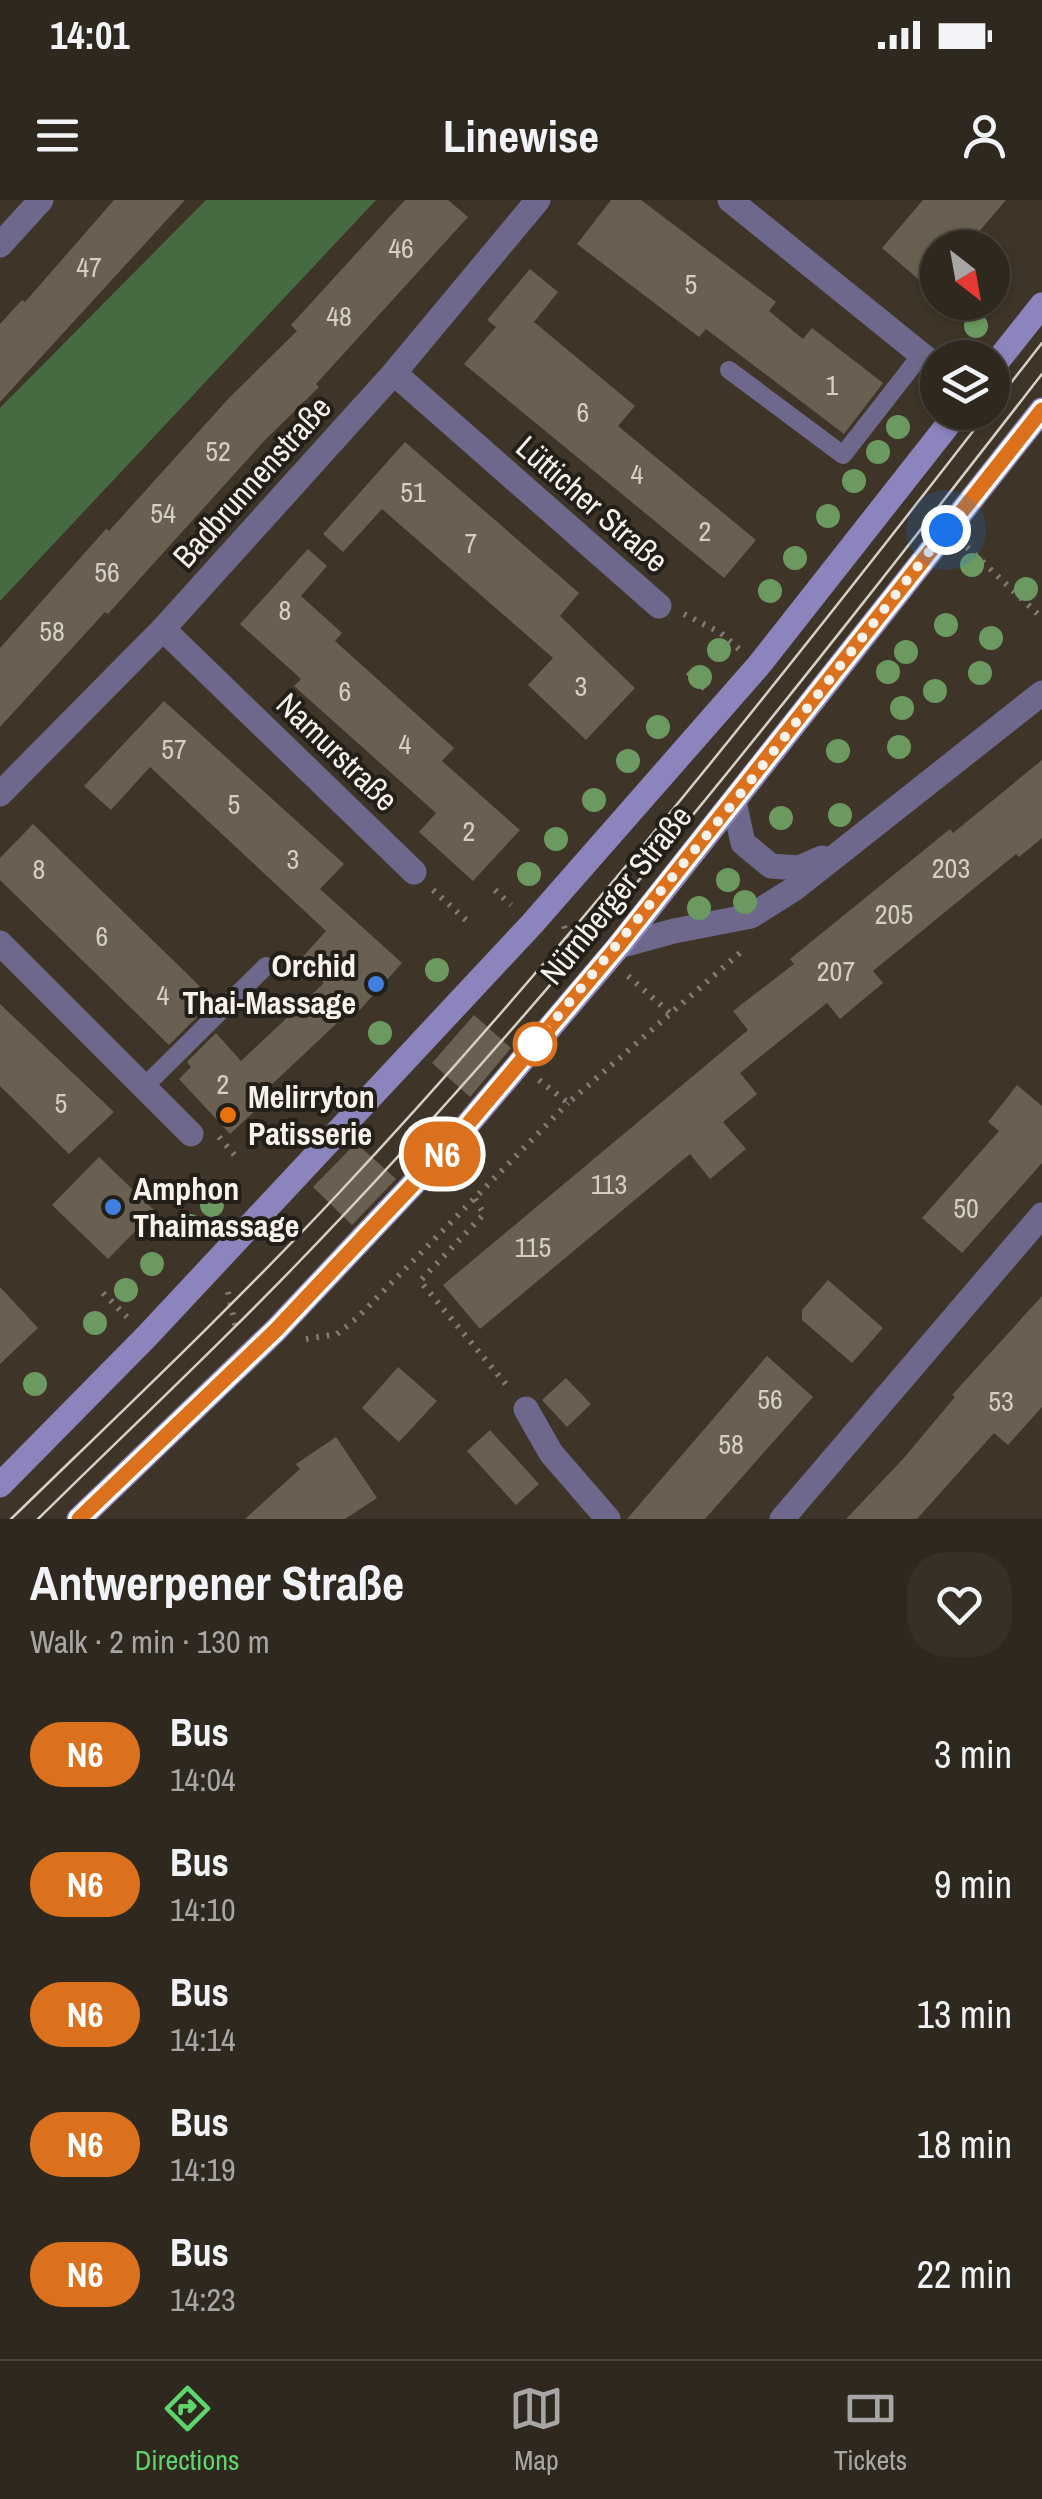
<!DOCTYPE html>
<meta charset="utf-8">
<style>
:root{--surface:#2e281e;--page:#363027;--text:#f1f3f6;--muted:#a7a6a4;--line:#49443c;--accent:#5ed56c}
body{margin:0;font-family:"Archivo Narrow",sans-serif;background:var(--page);color:var(--text);height:100vh;display:flex;flex-direction:column;font-size:38px;white-space:nowrap}
*{box-sizing:border-box;margin:0}
p{font-size:32px;color:var(--muted)}
.icon{flex:none;width:55px;height:55px;fill:none;stroke:currentColor;stroke-width:2;stroke-linecap:round;stroke-linejoin:round}
.map{position:relative;height:1319px;overflow:hidden}
.panel{display:flex;flex-direction:column;background:var(--surface);flex:1}
.panel>*{flex:none}
.badge{padding:0 20px;border-radius:32px;font-size:35px;line-height:65px}
.needle{width:65px;rotate:149deg}
.fabs{position:absolute;left:920px;top:30px;display:grid;gap:20px}
.fabs a{display:grid;place-items:center;width:90px;height:90px;border-radius:50%;background:var(--surface);box-shadow:0 2px 8px #0004,0 0 0 2px var(--line);font-size:50px}
.you{position:absolute;width:50px;height:50px;margin:-25px;border:8px solid #fff;border-radius:50%;background:#1a73e8;box-shadow:0 0 0 15px #1a73e833}
.map>.badge{position:absolute;translate:-50% -50%;box-shadow:0 0 0 5px #fff}
.round{display:grid;place-items:center;flex:none;width:105px;height:105px;border-radius:40px;background:var(--page)}
.overview{display:flex;align-items:center;justify-content:space-between;height:170px;padding:0 30px}
h1{font-size:48px;font-weight:800;line-height:75px}
ul{padding:0;list-style:none}
li{display:flex;align-items:center;gap:30px;height:130px;padding:0 30px}
li div{flex:1}
li b{display:block;font-size:38px}
li em{font-style:normal}
li .badge{min-width:110px;font-weight:700;text-align:center}
.status{display:flex;justify-content:space-between;align-items:center;height:70px;padding:0 50px;background:var(--surface);direction:ltr}
.status svg{height:28px;fill:currentColor}
header{display:flex;justify-content:space-between;align-items:center;height:130px;padding:0 30px;background:var(--surface);font-size:45px;font-weight:800}
.tab-bar{display:flex;justify-content:space-around;align-items:center;height:140px;border-top:2px solid var(--line);background:var(--surface);font-size:28px;color:var(--muted)}
.tab-bar a{display:grid;justify-items:center;gap:5px}
.tab-bar .on{color:var(--accent)}
.map>svg:first-child{display:block}
</style>
<div class="status"><b>14:01</b><svg viewBox="0 0 49 12"><path d="M0 12V9h3v3zM5 12V6h3v6zM10 12V3h3v9zM15 12V0h3v12zM26 1h20v11H26zM47 4h2v5h-2z"/></svg></div>
<header><svg class="icon" aria-label="menu" viewBox="0 0 24 24"><path d="M4 6h16M4 12h16M4 18h16"/></svg>Linewise<svg class="icon" aria-label="person" viewBox="0 0 24 24"><circle cx="12" cy="8" r="4"/><path d="M4 21q1-7 8-7t8 7"/></svg></header>
<div class="map">
<svg width="1042" height="1319" viewBox="0 0 1042 1319">
<rect width="100%" height="100%" fill="#3e3528"/>
<path fill="#466b43" d="M206 0H376L0 401V208Z"/>
<path fill="#6a6052" d="M114 0H185L0 202V124L22 100 25 102Z
M405 0H448L468 17 316 184 319 187 265 240 108 414 105 412 0 527V448L106 329 109 331 229 198 297 131 291 125Z
M611 0H641L776 102 769 111 803 139 812 128 883 183 844 234 706 129 699 137 577 44Z
M923 0H1006L965 48H938V96L882 48Z
M530 69 558 92 534 122 635 206 618 226 756 340 724 378 464 164 496 127 487 120Z
M405 242 579 393 560 416 635 488 586 540 528 485 553 458 382 309 343 352 323 334Z
M308 349 327 366 301 396 342 433 335 441 454 548 442 561 520 630 473 681 419 632 436 613 294 486 301 479 240 424Z
M164 501 344 664 320 689 402 763 357 813 352 809 268 888 273 894 230 934 179 879 191 867 187 862 216 833 241 861 324 783 299 761 326 731 150 567 111 610 84 586Z
M1042 560V638L1019 657 1016 654 873 771 883 783 840 819 827 803 740 873 757 894 723 922 746 949 710 979 690 954 480 1129 443 1085 748 830 733 811 794 764 790 759 950 629 953 633Z
M33 624 214 800 169 845 0 680V658Z
M0 804 114 912 69 954 0 886Z
M474 815 511 848 470 897 432 863Z
M1017 885 1042 906V963L962 1053 922 1018 999 931 988 922Z
M356 943 396 979 352 1025 313 987Z
M99 957 155 1011 108 1059 52 1005Z
M828 1080 883 1128 852 1163 802 1120V1110Z
M0 1087 38 1128 0 1164Z
M1042 1096V1207L1008 1245 994 1233 917 1319H846L903 1259 955 1197 952 1195Z
M767 1156 813 1197 705 1319H627Z
M398 1167 437 1201 399 1242 362 1208Z
M566 1178 591 1204 567 1227 542 1200Z
M490 1230 539 1284 516 1305 467 1251Z
M336 1237 377 1298 345 1319H245L300 1269 296 1264Z"/>
<g fill="none" stroke-linecap="round" stroke-linejoin="round">
<path stroke="#847c71" stroke-width="6" stroke-dasharray="2.5 8" stroke-linecap="butt" d="M967 347 1042 418
M684 414 721 433 740 450
M688 472 705 489
M433 690 467 721
M495 690 511 705
M564 726 574 757
M628 776 672 815
M539 880 568 903 741 752 743 746
M219 937 238 959
M475 999 484 1014 420 1081 509 1188
M228 1092 236 1129
M103 1093 127 1117
M306 1139 337 1134 358 1117 568 903"/>
<path stroke="#6e698c" stroke-width="18" d="M729 170 843 255 921 155
M144 887 266 766"/>
<path stroke="#6e698c" stroke-width="25" d="M730 0 938 168
M0 45 41 0
M394 173 659 406
M163 429 414 672
M0 594 163 429 394 173 538 0
M734 602 743 643 771 666 799 668 822 658
M0 743 191 934
M619 746 674 731 751 716 794 689 1042 493
M526 1209 551 1253 608 1319
M782 1319 1042 1015"/>
<path stroke="#8c84bc" stroke-width="25" d="M992 168 1042 105
M0 1285 146 1137 532 724 759 465 958 212
M79 1319 276 1130 451 944 619 746 1042 210"/>
<path stroke="#d6cfc6" stroke-width="2.5" d="M992 207 1042 143
M11 1319C121 1212 232 1107 337 995 569 747 780 480 988 212
M38 1319C123 1235 211 1153 294 1067 564 788 804 480 1042 174"/>
</g>
<g fill="#6c9960">
<circle cx="976" cy="126" r="12"/>
<circle cx="898" cy="227" r="12"/>
<circle cx="878" cy="252" r="12"/>
<circle cx="854" cy="281" r="12"/>
<circle cx="828" cy="316" r="12"/>
<circle cx="795" cy="358" r="12"/>
<circle cx="972" cy="365" r="12"/>
<circle cx="1026" cy="389" r="12"/>
<circle cx="770" cy="391" r="12"/>
<circle cx="946" cy="425" r="12"/>
<circle cx="991" cy="438" r="12"/>
<circle cx="719" cy="450" r="12"/>
<circle cx="906" cy="452" r="12"/>
<circle cx="888" cy="472" r="12"/>
<circle cx="980" cy="473" r="12"/>
<circle cx="700" cy="477" r="12"/>
<circle cx="935" cy="491" r="12"/>
<circle cx="902" cy="508" r="12"/>
<circle cx="658" cy="527" r="12"/>
<circle cx="899" cy="547" r="12"/>
<circle cx="838" cy="551" r="12"/>
<circle cx="628" cy="561" r="12"/>
<circle cx="594" cy="600" r="12"/>
<circle cx="840" cy="615" r="12"/>
<circle cx="781" cy="618" r="12"/>
<circle cx="556" cy="639" r="12"/>
<circle cx="529" cy="674" r="12"/>
<circle cx="728" cy="680" r="12"/>
<circle cx="745" cy="702" r="12"/>
<circle cx="699" cy="708" r="12"/>
<circle cx="437" cy="770" r="12"/>
<circle cx="380" cy="833" r="12"/>
<circle cx="212" cy="1005" r="12"/>
<circle cx="190" cy="1026" r="12"/>
<circle cx="152" cy="1064" r="12"/>
<circle cx="126" cy="1090" r="12"/>
<circle cx="95" cy="1123" r="12"/>
<circle cx="35" cy="1184" r="12"/>
</g>
<g fill="none" stroke-linecap="round" stroke-linejoin="round">
<defs>
<path id="line" d="M79 1319 276 1130 451 944 618 746 1042 210"/>
</defs>
<use href="#line" stroke="#fff" stroke-width="22"/>
<use href="#line" stroke="#db711d" stroke-width="15"/>
<path stroke="#f8f2ea" stroke-width="10" stroke-dasharray="0 18" d="M535 844 734 602 946 330"/>
</g>
<g fill="#3f7fe0" stroke="#221e18" stroke-width="4">
<circle cx="376" cy="784" r="10"/>
<circle cx="113" cy="1007" r="10"/>
</g>
<circle fill="#fff" stroke="#db711d" stroke-width="5" cx="535" cy="844" r="20"/>
<circle fill="#e8710a" stroke="#221e18" stroke-width="4" cx="228" cy="915" r="10"/>
<g text-anchor="middle" stroke-width="8" stroke-linejoin="round" paint-order="stroke">
<g font-size="28" fill="#d4cec4">
<text x="401" y="58">46</text>
<text x="89" y="77">47</text>
<text x="691" y="94">5</text>
<text x="339" y="126">48</text>
<text x="832" y="195">1</text>
<text x="583" y="222">6</text>
<text x="218" y="261">52</text>
<text x="637" y="284">4</text>
<text x="413" y="302">51</text>
<text x="163" y="323">54</text>
<text x="705" y="341">2</text>
<text x="471" y="353">7</text>
<text x="107" y="382">56</text>
<text x="285" y="420">8</text>
<text x="52" y="441">58</text>
<text x="581" y="496">3</text>
<text x="345" y="501">6</text>
<text x="405" y="554">4</text>
<text x="174" y="559">57</text>
<text x="234" y="614">5</text>
<text x="469" y="641">2</text>
<text x="293" y="669">3</text>
<text x="951" y="678">203</text>
<text x="39" y="679">8</text>
<text x="894" y="724">205</text>
<text x="102" y="746">6</text>
<text x="836" y="781">207</text>
<text x="163" y="805">4</text>
<text x="223" y="894">2</text>
<text x="61" y="913">5</text>
<text x="609" y="994">113</text>
<text x="966" y="1018">50</text>
<text x="533" y="1057">115</text>
<text x="770" y="1209">56</text>
<text x="1001" y="1211">53</text>
<text x="731" y="1254">58</text>
</g>
<g font-size="32" fill="#f8f2ea" stroke="#221e18">
<text transform="translate(252 282) rotate(-48)" y="11">Badbrunnenstraße</text>
<text transform="translate(592 304) rotate(41)" y="11">Lütticher Straße</text>
<text transform="translate(337 552) rotate(44)" y="11">Namurstraße</text>
<text transform="translate(616 695) rotate(-51)" y="11">Nürnberger Straße</text>
</g>
<g font-size="32" font-weight="bold" fill="#f8f2ea" stroke="#221e18" text-anchor="start">
<text x="356" y="777" text-anchor="end">Orchid<tspan x="356" dy="37">Thai-Massage</tspan></text>
<text x="248" y="908">Melirryton<tspan x="248" dy="37">Patisserie</tspan></text>
<text x="133" y="1000">Amphon<tspan x="133" dy="37">Thaimassage</tspan></text>
</g>
</g>
</svg>
<div class="fabs">
<a><svg class="needle" viewBox="-14 -14 28 28"><path d="M0-13l5 13h-10z" fill="#e53935"/><path d="M0 13l5-13h-10z" fill="#a7a6a4"/></svg></a>
<a><svg class="icon" aria-label="layers" viewBox="0 0 24 24"><path d="M12 4l9 5-9 5-9-5zM3 14l9 5 9-5"/></svg></a>
</div>
<div class="you" style="left:946px;top:330px"></div>
<b class="badge" style="left:442px;top:954px;background:#db711d;color:#fff">N6</b>
</div>
<section class="panel">
<div class="overview"><div><h1>Antwerpener Straße</h1><p>Walk · 2 min · 130 m</p></div><a class="round"><svg class="icon" aria-label="heart" viewBox="0 0 24 24"><path d="M12 20l-8-8c-3-5 5-10 8-4 3-6 11-1 8 4z"/></svg></a></div>
<ul>
<li><span class="badge" style="background:#db711d;color:#fff">N6</span><div><b>Bus</b><p>14:04</p></div><em>3 min</em></li>
<li><span class="badge" style="background:#db711d;color:#fff">N6</span><div><b>Bus</b><p>14:10</p></div><em>9 min</em></li>
<li><span class="badge" style="background:#db711d;color:#fff">N6</span><div><b>Bus</b><p>14:14</p></div><em>13 min</em></li>
<li><span class="badge" style="background:#db711d;color:#fff">N6</span><div><b>Bus</b><p>14:19</p></div><em>18 min</em></li>
<li><span class="badge" style="background:#db711d;color:#fff">N6</span><div><b>Bus</b><p>14:23</p></div><em>22 min</em></li>
</ul>
</section>
<nav class="tab-bar">
<a class="on"><svg class="icon" aria-label="directions" viewBox="0 0 24 24"><path d="M12 3l9 9-9 9-9-9zM9 14v-3h6M13 9l2 2-2 2"/></svg>Directions</a>
<a><svg class="icon" aria-label="map" viewBox="0 0 24 24"><path d="M3 6l6-2 6 2 6-2v14l-6 2-6-2-6 2zM9 4v14M15 6v14"/></svg>Map</a>
<a><svg class="icon" aria-label="tickets" viewBox="0 0 24 24"><path d="M3 7h18v10H3zM15 7v10"/></svg>Tickets</a>
</nav>
